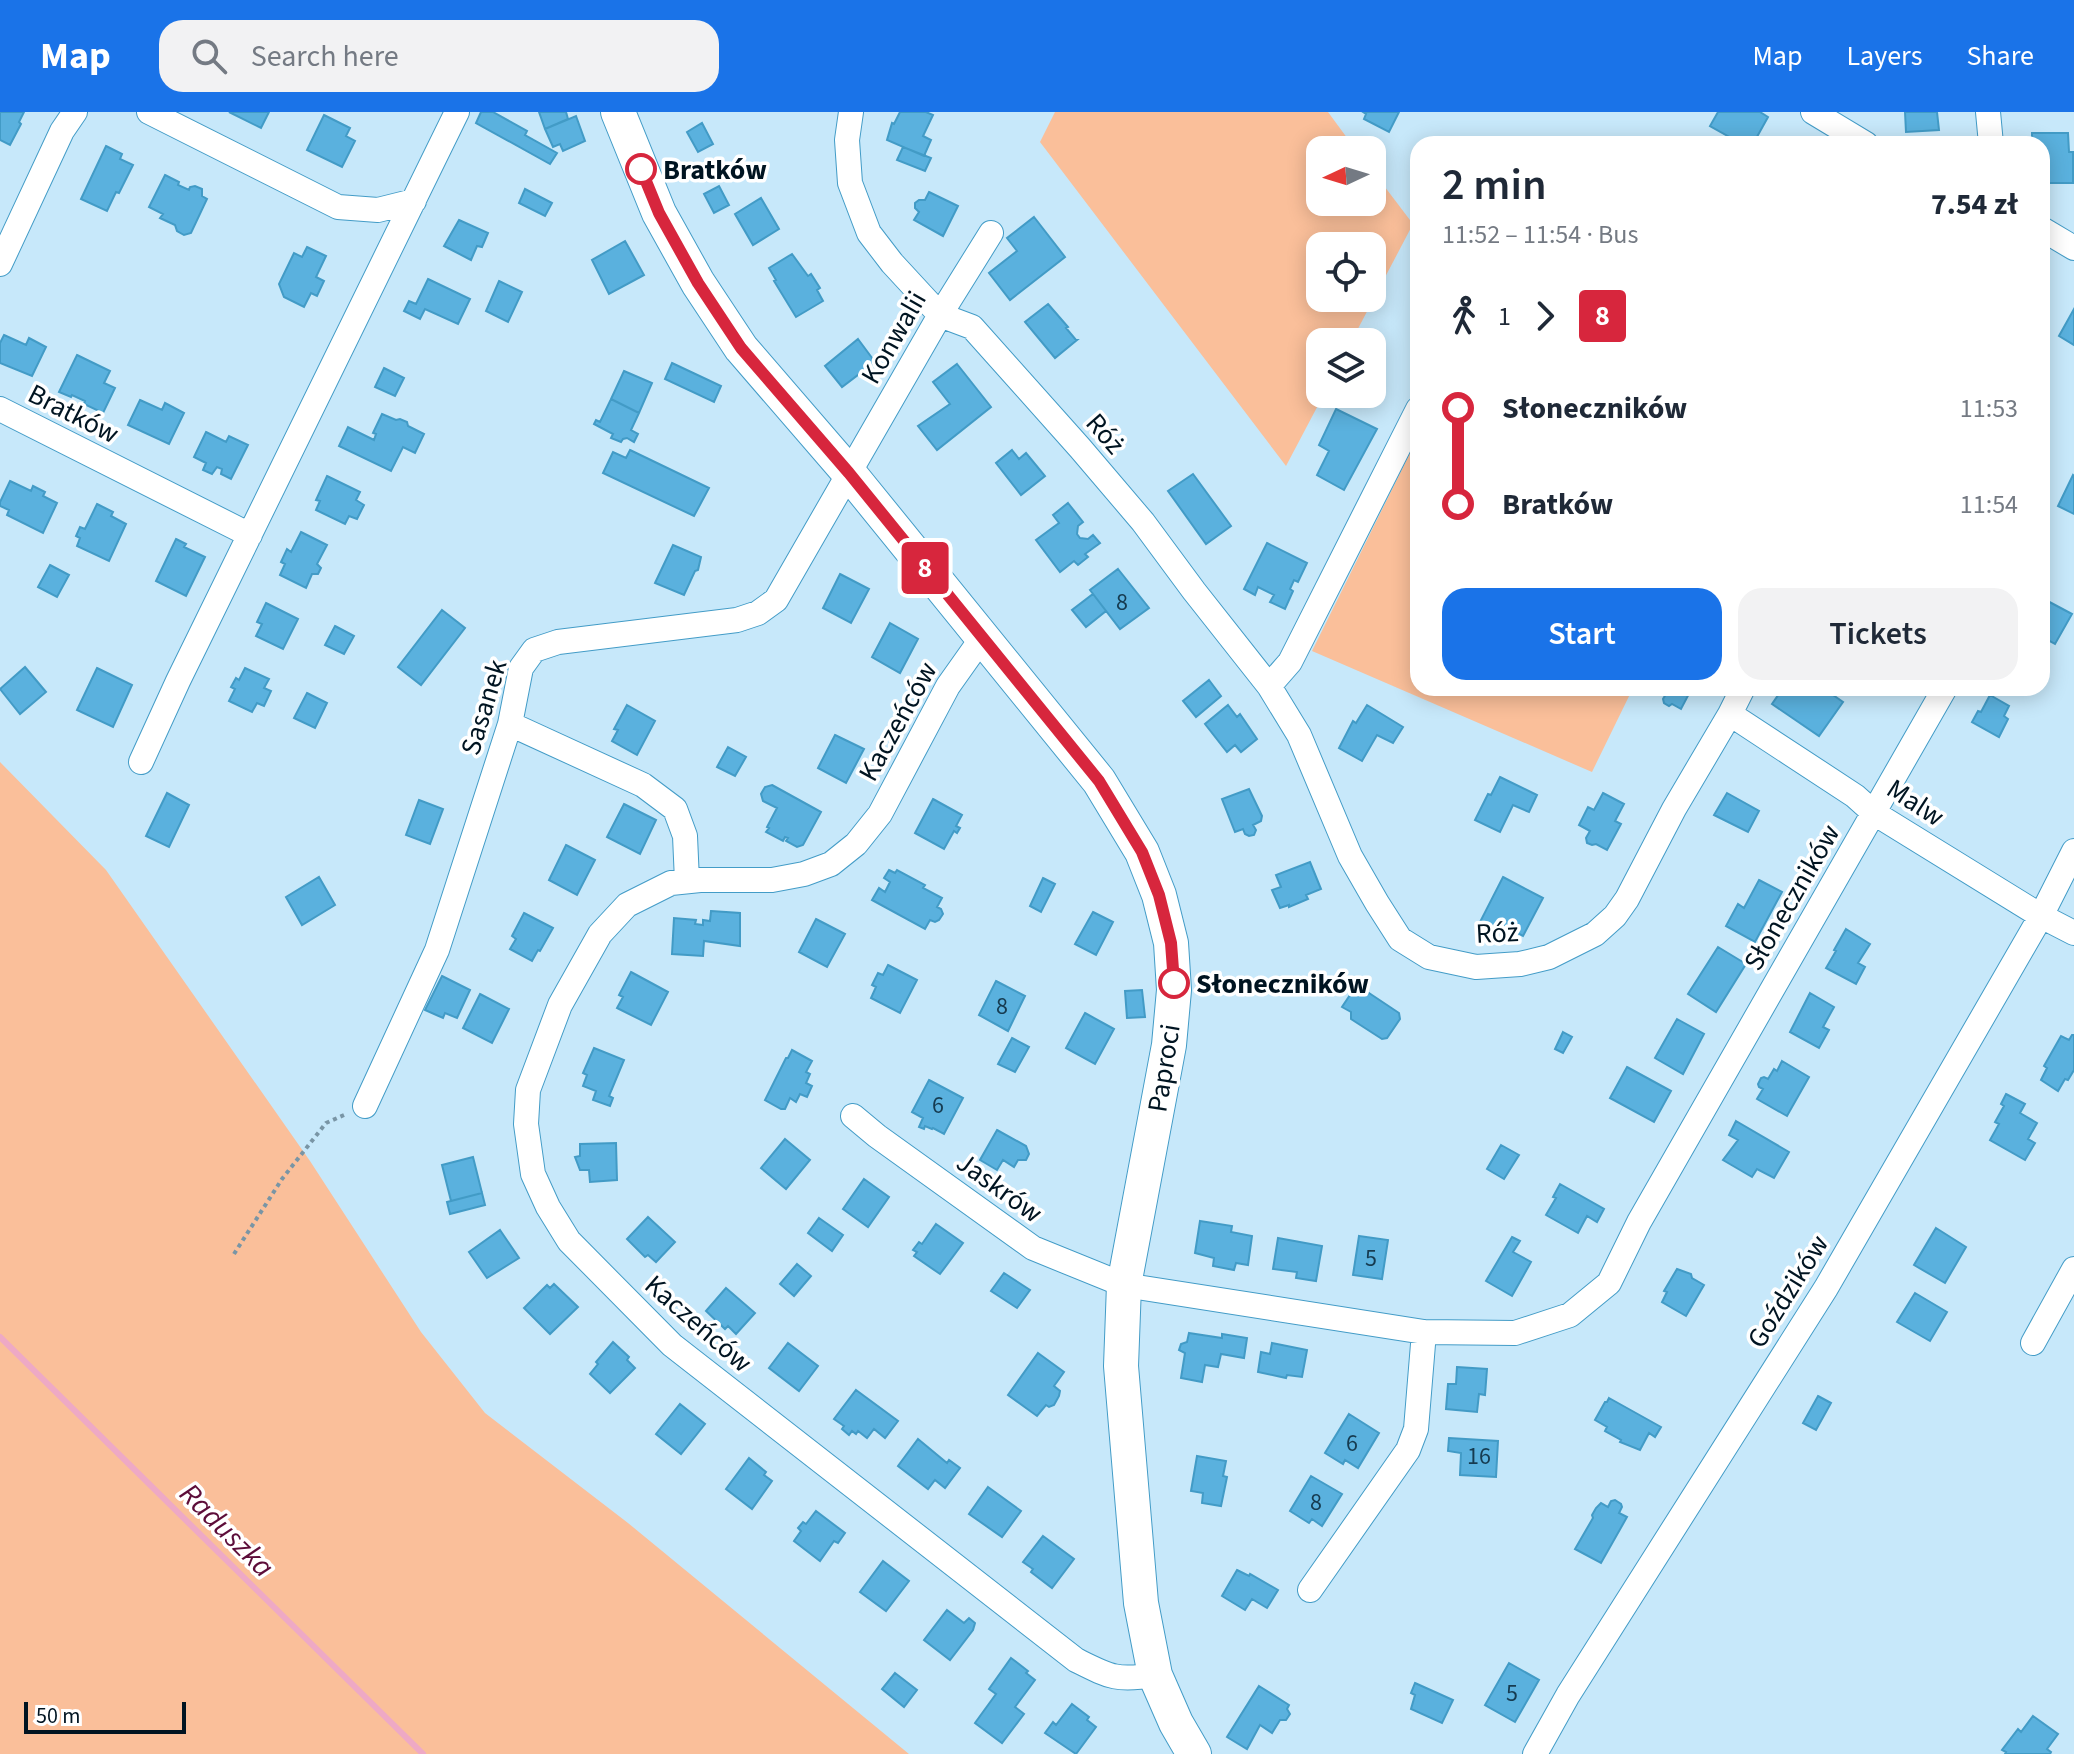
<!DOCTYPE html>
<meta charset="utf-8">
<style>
:root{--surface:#fff;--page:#f2f2f3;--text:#1f2937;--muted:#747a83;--accent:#1a73e8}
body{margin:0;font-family:"Source Sans 3",sans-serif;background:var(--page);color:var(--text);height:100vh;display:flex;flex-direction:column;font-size:30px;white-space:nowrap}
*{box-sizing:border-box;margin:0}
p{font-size:26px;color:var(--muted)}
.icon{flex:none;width:44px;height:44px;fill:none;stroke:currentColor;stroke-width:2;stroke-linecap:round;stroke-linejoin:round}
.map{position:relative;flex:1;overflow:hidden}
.drawer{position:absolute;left:1410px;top:24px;width:640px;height:560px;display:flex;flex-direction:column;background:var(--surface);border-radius:24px;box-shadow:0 4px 20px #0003}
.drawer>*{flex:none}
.badge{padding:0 16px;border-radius:6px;font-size:28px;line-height:52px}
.needle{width:52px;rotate:266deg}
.tools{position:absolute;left:1306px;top:24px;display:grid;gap:16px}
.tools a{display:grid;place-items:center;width:80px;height:80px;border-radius:16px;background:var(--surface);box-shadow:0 4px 20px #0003;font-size:40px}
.scale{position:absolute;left:24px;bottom:20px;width:162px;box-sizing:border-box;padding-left:8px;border:4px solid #001421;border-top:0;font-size:22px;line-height:28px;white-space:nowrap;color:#001421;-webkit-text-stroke:6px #fff;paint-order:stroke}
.map>.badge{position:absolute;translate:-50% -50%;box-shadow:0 0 0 4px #fff}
.legs{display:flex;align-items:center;gap:12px;height:88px;padding:0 32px;font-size:26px}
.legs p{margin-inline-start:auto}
.head{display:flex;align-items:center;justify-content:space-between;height:136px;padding:0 32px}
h1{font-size:44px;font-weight:600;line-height:60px}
.button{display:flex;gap:16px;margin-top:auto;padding:16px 32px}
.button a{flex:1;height:92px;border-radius:24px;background:var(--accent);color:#fff;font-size:32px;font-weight:600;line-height:92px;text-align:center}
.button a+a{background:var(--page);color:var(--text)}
ul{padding:0 32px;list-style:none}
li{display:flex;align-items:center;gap:28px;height:96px;font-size:30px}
li i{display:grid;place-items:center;width:12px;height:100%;margin:0 10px;background:currentColor}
li i::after{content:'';width:20px;height:20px;margin:-10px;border:6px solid;border-radius:50%;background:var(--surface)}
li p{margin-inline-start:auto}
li:first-child i{background:linear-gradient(#0000 50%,currentColor 0)}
li:last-child i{background:linear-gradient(currentColor 50%,#0000 0)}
header{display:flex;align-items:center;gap:48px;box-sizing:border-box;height:112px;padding:0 40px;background:var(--accent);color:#fff}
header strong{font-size:38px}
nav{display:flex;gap:44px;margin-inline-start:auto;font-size:28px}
.search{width:560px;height:72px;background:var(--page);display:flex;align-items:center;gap:20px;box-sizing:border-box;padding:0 28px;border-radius:24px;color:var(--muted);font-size:30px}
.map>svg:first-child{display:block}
</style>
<header>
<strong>Map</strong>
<div class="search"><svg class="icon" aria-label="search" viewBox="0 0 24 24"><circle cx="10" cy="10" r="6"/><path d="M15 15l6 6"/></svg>Search here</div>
<nav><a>Map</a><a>Layers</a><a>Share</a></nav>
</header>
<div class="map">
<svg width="2074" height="1642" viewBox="0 0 2074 1642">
<rect width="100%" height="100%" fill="#c7e8fa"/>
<path fill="#fabf9a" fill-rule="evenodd" d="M1055 0H1328L1356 38H1320V90H1372V58L1413 112 1351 230H1320V282H1324L1286 354 1040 30ZM1320 134H1372V186H1320Z
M1418 325V576H1633L1592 660 1312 539Z
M0 650 106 758 310 1049 421 1220 485 1301 628 1411 909 1642H0Z"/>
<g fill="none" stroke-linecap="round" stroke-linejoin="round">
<path stroke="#eea9c5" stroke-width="6" d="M0 1225 423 1642"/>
</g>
<path fill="#5ab1de" stroke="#429bc6" stroke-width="2" d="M0 0H24L19 10 21 12 10 33 0 28Z
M229 0H269L261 16Z
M481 0H493L527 19 525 23 557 41 550 52 476 11Z
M539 0H566L568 7 545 17Z
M900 0H926L933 3 923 24 931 28 924 44 887 28 892 11 894 12Z
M1363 0H1399L1389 20 1364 7 1366 2Z
M1718 0H1760L1768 5 1753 32H1742L1710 14Z
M1905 0H1937L1939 18 1906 20Z
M324 3 350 16 346 24 355 29 342 55 307 38Z
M576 4 585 29 563 39 560 32 553 35 545 17Z
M702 11 713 32 698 40 687 20Z
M2032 21H2068L2069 40H2073V71H2049V57H2042V32H2032Z
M106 34 122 42 120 47 133 53 119 81 116 80 107 99 81 87Z
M903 35 931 46 925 59 897 48Z
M165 63 179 70 178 73 189 78 190 75 195 74 202 77V84L207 87 191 121 184 123 177 119 175 113 160 106 163 102 149 95Z
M719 74 729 93 714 101 704 82Z
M525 77 552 91 545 104 519 91Z
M929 80 958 94 943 124 914 108 919 100 915 96V91L919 88H925Z
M761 86 779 117 753 133 735 102Z
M1034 105 1065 145 1010 188 989 161 1017 139 1007 126Z
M459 108 488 121 482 135 477 134 471 148 444 134Z
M625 129 644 163 609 182 592 148Z
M307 135 326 144 316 165 324 169 317 184 311 181 304 195 284 185 279 172 294 141 302 145Z
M792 142 808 164 811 162 820 176 817 178 823 189 796 205 774 169 776 168 769 156Z
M428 167 470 187 458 212 425 197 420 207 404 199 409 189 416 192Z
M499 169 522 180 508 210 486 199Z
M1048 192 1068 215 1066 216 1076 228H1077L1055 246 1025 210Z
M2074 197V233L2059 224Z
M4 223 26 233 29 226 46 235 32 264 0 251V231Z
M858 227 875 250 842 275 825 254Z
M77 243 110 259 104 271 115 276 103 301 84 292 85 289 72 283 71 285 59 280Z
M672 251 721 274 714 290 665 267Z
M957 252 991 295 937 338 918 314 950 292 933 270Z
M384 256 404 266 395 284 375 275Z
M624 259 652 271 639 301 611 287Z
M611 287 639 301 631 318 638 322 634 330 627 326 623 327 621 330 611 326 613 322 594 312 596 308 600 310Z
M140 288 162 298 165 291 184 301 169 332 128 313Z
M1336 297 1377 317 1344 378 1317 363 1329 339 1319 333Z
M382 302 396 308 400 307 407 310 408 314 424 322 415 341 403 335 391 359 339 334 348 315 374 328 376 322 373 321Z
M206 320 226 330 229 324 248 333 231 367 221 362 222 357 217 355 212 362 203 358 206 351 194 345Z
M630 338 709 376 694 404 603 361 613 340 626 346Z
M1012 338 1019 347 1026 341 1045 364 1021 383 996 351Z
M1193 362 1231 414 1206 432 1168 379Z
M2073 363 2074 364V402L2058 394Z
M327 364 360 380 356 388 364 393 357 407 349 404 345 412 316 398 320 389 316 388Z
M10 369 31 379 33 374 45 380 43 384 57 391 43 421 7 403 9 398 0 394V390Z
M1068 391 1083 410 1078 414 1077 422 1080 426 1088 427 1093 423 1100 431 1085 442 1088 445 1078 453 1074 449 1060 460 1036 428 1059 411 1053 403Z
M97 392 113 400 111 404 126 412 109 449 77 434 80 426 76 424 80 415 85 417Z
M301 420 327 433 317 452 321 456 318 462H312L306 476 280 463 285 452 281 450 287 437 291 440Z
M176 427 186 432 184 435 205 445 186 484 156 469Z
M1267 431 1307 451 1298 470 1294 468 1290 477 1293 479 1285 497 1270 490 1274 483 1258 475 1255 483 1244 477Z
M673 433 701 445 698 458 695 459 684 483 655 471Z
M50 453 69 463 57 485 38 475Z
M1118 457 1149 496 1120 517 1090 478Z
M840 462 869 477 851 511 823 496Z
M1093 482 1106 499 1086 515 1072 498Z
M2042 486 2072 502 2055 532 2042 525Z
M266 491 298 507 283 537 256 524 262 512 257 510Z
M442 498 465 516 421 573 398 555Z
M890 511 918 527 900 561 872 545Z
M335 514 354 524 344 542 325 533Z
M25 555 46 580 20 602 0 577Z
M97 556 132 573 113 615 77 598Z
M245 556 269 567 264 576 271 579 264 594 257 591 252 600 229 589 235 577 231 575 236 566 239 568Z
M1209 568 1221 584 1196 605 1183 589Z
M1656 576H1692L1681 597 1672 592 1669 594 1664 591 1663 587 1666 582Z
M1783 576H1823L1843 590 1819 624 1772 592Z
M307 581 327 591 315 616 294 606Z
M1990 583 2009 594 2004 604 2008 607 1999 625 1972 610 1978 599 1981 600Z
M627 593 655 609 637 643 612 629 618 618 614 617Z
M1228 593 1237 605 1240 602 1257 627 1241 640 1235 633 1227 640 1205 612Z
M1367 593 1403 615 1393 631 1377 623 1362 649 1339 636 1353 609 1356 611Z
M835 623 864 637 846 671 818 656Z
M728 635 746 645 735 664 717 655Z
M1500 665 1537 683 1529 700 1513 693 1500 720 1475 708 1488 682 1491 683Z
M772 673 821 700 803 733 797 735 786 729 788 726 785 725 783 729 766 720 769 716 767 715 777 696 763 689 761 682 765 675Z
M1249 677 1262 704 1261 709 1253 713 1256 718 1254 723 1249 724 1245 722 1243 717 1235 720 1222 687Z
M167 681 189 693 169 735 146 724Z
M1603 681 1624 692 1615 709 1621 712 1607 738 1596 732 1592 733 1587 731 1586 726 1590 719 1579 713 1588 695 1594 698Z
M1727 681 1759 699 1748 720 1714 703Z
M933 687 962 703 956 714 960 716 957 721 954 719 944 737 915 721Z
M419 688 443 697 430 732 406 723Z
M624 692 656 708 640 742 607 725Z
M566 733 595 748 577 783 549 768Z
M1310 750 1321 777 1306 783 1308 787 1289 795V793L1280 796 1272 778 1281 775 1276 763Z
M889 758 895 761 897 758 925 773 923 776 942 786 937 795 941 797 943 802 939 808 935 810 930 808 925 817 872 788 879 776 885 780 890 770 884 766Z
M319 765 335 793 302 813 286 785Z
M1503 765 1543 786 1523 824 1508 816 1504 823 1480 810Z
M1043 766 1055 772 1041 800 1030 794Z
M1759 768 1782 780 1755 830 1726 814 1738 792 1744 796Z
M711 799 740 801V834L704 829 703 844 672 842 674 806 696 808 695 812 703 813V808L710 809Z
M1093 800 1113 810 1096 843 1075 832Z
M524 801 553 816 540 839 538 838 532 849 510 837 516 827 512 824Z
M816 807 845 822 827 855 799 840Z
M1846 817 1870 832 1858 851 1865 855 1856 872 1826 856 1836 839 1834 838Z
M1718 835 1746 852 1716 900 1688 882Z
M888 853 917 868 900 901 871 886 876 875 872 873 878 861 883 863Z
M631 860 668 880 651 913 617 896 623 885 619 883Z
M442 864 470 878 457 906 445 901 443 906 425 898Z
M996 869 1025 884 1008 919 979 903Z
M1354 877 1362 883 1369 881 1399 901 1400 907 1387 926 1382 927 1351 907V900L1342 895Z
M1142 878 1145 905 1127 906 1125 879Z
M1810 881 1834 895 1823 915 1829 918 1819 936 1790 920Z
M480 882 509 897 492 931 463 916Z
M1085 901 1114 917 1095 952 1066 936Z
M1677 907 1704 922 1683 962 1655 946Z
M1563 920 1572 925 1563 941 1555 937Z
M2072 923H2074V958L2068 968 2065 967 2058 979 2041 968 2047 956 2044 954 2061 924 2069 928Z
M1012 926 1029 935 1015 960 998 952Z
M594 936 624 948 609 984 613 986 610 994 593 988 596 979 583 974 587 963 583 961Z
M792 938 812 949 806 960 810 962 806 971 812 974 807 985 800 982 796 990 790 986 785 997H781L765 988 786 946H788Z
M1782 949 1809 965 1787 1004 1757 987 1763 977 1759 975 1758 972 1761 966 1764 965 1768 967 1774 957 1777 959Z
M1627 955 1671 979 1654 1010 1610 986Z
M929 968 963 986 944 1022 933 1016 932 1017 925 1014 924 1017 919 1015 923 1006 912 1000Z
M2006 982 2025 992 2020 1001 2037 1011 2028 1027 2035 1031 2025 1048 1990 1028 1999 1012 1995 1010 2004 994 2001 992Z
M1736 1009 1789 1040 1774 1066 1757 1057 1752 1065 1723 1048 1738 1028 1729 1023Z
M997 1018 1026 1034 1029 1042 1026 1048H1018L1014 1055 1003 1048 997 1058 980 1048Z
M785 1027 810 1048 786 1077 761 1056Z
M616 1031 617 1068 590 1070 589 1058H580L575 1045 580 1044V1032Z
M1501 1033 1519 1043 1504 1067 1487 1057Z
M473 1045 482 1081 451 1089 442 1053Z
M864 1067 889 1085 868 1115 843 1097Z
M1560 1072 1604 1097 1597 1110 1587 1104 1578 1121 1546 1103 1556 1086 1553 1085Z
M482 1081 485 1093 450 1102 447 1090Z
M648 1105 675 1130 656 1150 648 1143 645 1145 627 1127Z
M819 1106 843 1123 832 1139 808 1121Z
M1200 1109 1232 1114 1231 1120 1252 1124 1248 1153 1236 1151 1234 1158 1213 1154 1214 1146 1195 1141Z
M936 1112 963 1131 940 1162 914 1144 917 1140 913 1138 919 1130 922 1132Z
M1936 1116 1966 1135 1945 1171 1914 1153Z
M500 1118 519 1146 487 1166 469 1140Z
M1359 1124 1388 1128 1382 1167 1353 1163Z
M1512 1125 1520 1129 1513 1140 1531 1150 1512 1184 1486 1169Z
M1278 1126 1322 1134 1316 1169 1296 1166 1297 1160 1273 1157Z
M797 1152 811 1164 794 1184 780 1172Z
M1677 1157 1691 1162 1692 1166 1704 1173 1686 1204 1662 1190 1667 1180 1664 1179Z
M1004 1161 1030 1178 1017 1196 991 1179Z
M554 1172 578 1195 550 1222 524 1196 547 1173 550 1176Z
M726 1176 755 1201 736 1222 728 1214 725 1217 706 1199Z
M1915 1181 1947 1200 1930 1229 1897 1210Z
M1189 1221 1222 1226V1222L1247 1226 1244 1246 1221 1242 1218 1255 1205 1253 1202 1270 1181 1266 1185 1241 1179 1238 1181 1232 1187 1230Z
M613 1230 629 1245 627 1248 635 1256 610 1281 590 1262 598 1252 596 1250Z
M788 1231 818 1254 799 1279 769 1256Z
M1272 1231 1307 1238 1302 1265 1287 1263 1286 1266 1258 1260 1261 1240 1270 1242Z
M1038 1241 1064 1260 1054 1274 1060 1279 1059 1284 1054 1293 1049 1295 1046 1293 1037 1304 1008 1283Z
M1457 1255 1487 1257 1485 1283 1479 1282 1477 1300 1446 1297 1448 1272H1456Z
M856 1278 898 1309 885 1326 874 1317 867 1326 858 1319 856 1322 852 1319 849 1323 842 1317 844 1314 834 1307Z
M1818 1284 1831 1291 1816 1318 1803 1311Z
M1609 1286 1661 1315 1655 1325 1649 1321 1640 1338 1620 1330 1621 1328 1605 1319 1607 1315 1595 1308 1605 1290H1607Z
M680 1292 705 1312 681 1342 656 1322Z
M1349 1302 1379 1321 1358 1356 1345 1348 1343 1352 1325 1341Z
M1449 1326 1498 1329 1496 1365 1460 1363 1461 1341 1448 1339Z
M918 1327 947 1351 949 1348 960 1356 945 1376 935 1368 928 1377 898 1354Z
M1197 1344 1226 1349 1223 1364 1227 1365 1221 1394 1202 1391 1203 1381 1191 1379Z
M749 1346 766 1360 764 1363 772 1369 752 1397 726 1377Z
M1311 1364 1342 1382 1322 1414 1312 1407 1309 1411 1290 1399Z
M988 1375 1021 1399 1002 1425 969 1402Z
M1615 1388 1621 1392 1622 1395 1619 1401 1627 1405 1601 1451 1575 1437 1593 1406 1592 1403 1596 1396 1601 1391 1608 1395 1611 1389Z
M816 1399 845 1421 838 1431 834 1429 820 1449 794 1429 801 1419 798 1416 803 1410 806 1412Z
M1043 1424 1074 1447 1052 1476 1031 1460 1033 1457 1023 1450Z
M883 1449 909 1469 886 1499 860 1480Z
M1237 1458 1249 1464 1250 1462 1278 1478 1267 1496 1252 1487 1245 1498 1222 1484Z
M947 1498 964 1511 969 1506 975 1511 973 1518 950 1548 924 1528Z
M1011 1546 1028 1559 1026 1561 1035 1568 1015 1595 1024 1602 1002 1631 975 1611 996 1582 989 1577Z
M1509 1551 1539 1568 1515 1610 1485 1593Z
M895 1561 917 1578 904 1595 882 1577Z
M1415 1571 1453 1588 1442 1611 1411 1597 1415 1583 1411 1581Z
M1259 1574 1289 1593 1287 1597 1290 1602 1286 1608H1280L1272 1621 1260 1613 1247 1637 1227 1625Z
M1072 1592 1089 1605 1087 1608 1096 1615 1076 1642 1045 1621 1053 1610 1056 1613Z
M2033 1604 2058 1622 2047 1637 2051 1640 2050 1642H2005L2006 1640 2002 1638 2018 1617 2021 1620Z"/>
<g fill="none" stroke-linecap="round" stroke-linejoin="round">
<defs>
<path id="street" d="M149 0 338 95 378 98 414 89
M851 0 847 28 850 71 869 121 892 151 940 203 972 215 1080 336 1143 410 1194 479 1269 574 1299 623 1350 744 1377 791 1400 827 1429 845 1476 855 1520 852 1549 845 1595 822 1615 804 1627 787 1674 697 1730 602 1743 576
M1813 0 1866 32
M1988 0 1991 32
M2042 117 2074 136
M0 152 62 19 75 0
M0 297 250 423
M982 526 948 574 880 702 856 732 831 752 804 762 772 768H700L671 771 627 793 600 822 560 893 528 978 526 1012 533 1062 548 1095 569 1129 672 1233 1076 1548C1110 1565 1116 1569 1155 1563
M1269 574 1290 550 1418 297
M1730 602 1855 684 1874 701 2041 804 2074 821
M510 612 643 673 675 697 685 724 687 769
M141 650 178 569 457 0
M365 994 437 838 510 612 521 556 534 538 558 530 737 508 758 501 776 488 940 203 991 121
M853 1004 877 1024 1033 1136 1124 1173 1424 1220 1515 1221 1570 1203 1609 1171 1639 1110 1945 576
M2033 1231 2074 1157
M1310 1478 1408 1338 1416 1317 1424 1220
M1535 1642 1568 1583 1826 1176 2041 804 2074 739"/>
<path id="secondary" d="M618 0 659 101 698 171 741 236 849 361 1099 669 1142 740 1159 783 1171 831 1174 878 1169 933 1124 1173 1121 1254 1141 1491 1155 1563 1176 1611 1194 1642"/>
</defs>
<use href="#street" stroke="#439cc7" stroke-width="26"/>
<use href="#secondary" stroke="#439cc7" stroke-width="36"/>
<path stroke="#7995a5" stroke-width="4" stroke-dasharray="4 4" stroke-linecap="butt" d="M234 1142 282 1067 326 1011 344 1003"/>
<use href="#street" stroke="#fff" stroke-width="24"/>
<use href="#secondary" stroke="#fff" stroke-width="34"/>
</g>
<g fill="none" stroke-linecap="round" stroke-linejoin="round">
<defs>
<path id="line-1" d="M641 57 659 101 698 171 741 236 849 361 1099 669 1142 740 1159 783 1171 831 1174 871"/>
</defs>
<use href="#line-1" stroke="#fff" stroke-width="18"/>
<use href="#line-1" stroke="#d7263d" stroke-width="12"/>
</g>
<g fill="#fff" stroke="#d7263d" stroke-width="4">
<circle cx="641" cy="57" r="14"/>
<circle cx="1174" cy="871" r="14"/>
</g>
<g text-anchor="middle" stroke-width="7" stroke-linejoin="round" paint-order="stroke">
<g font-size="24" fill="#163b50">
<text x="1122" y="498">8</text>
<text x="1002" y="902">8</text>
<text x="938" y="1001">6</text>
<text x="1371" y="1154">5</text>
<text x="1352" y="1339">6</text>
<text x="1479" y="1352">16</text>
<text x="1316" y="1398">8</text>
<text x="1512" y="1589">5</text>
</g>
<g font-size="28" font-weight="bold" fill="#001421" stroke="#fff" text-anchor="start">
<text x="663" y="67">Bratków</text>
<text x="1196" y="881">Słoneczników</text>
</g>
<g font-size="28" fill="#001421" stroke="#fff">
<text transform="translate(893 225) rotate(-60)" y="10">Konwalii</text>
<text transform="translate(74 301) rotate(27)" y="10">Bratków</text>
<text transform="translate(1106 321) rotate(49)" y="10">Róż</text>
<text transform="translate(483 595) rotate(-73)" y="10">Sasanek</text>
<text transform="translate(897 609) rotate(-61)" y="10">Kaczeńców</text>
<text transform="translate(1916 690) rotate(33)" y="10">Malw</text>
<text transform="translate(1791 785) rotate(-60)" y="10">Słoneczników</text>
<text transform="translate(1497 820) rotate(-3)" y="10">Róż</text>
<text transform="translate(1163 956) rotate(-81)" y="10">Paproci</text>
<text transform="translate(1000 1075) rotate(36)" y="10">Jaskrów</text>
<text transform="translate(1787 1179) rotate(-58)" y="10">Goździków</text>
<text transform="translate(699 1211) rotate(41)" y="10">Kaczeńców</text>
</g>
<g font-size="30" font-style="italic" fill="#5d0d39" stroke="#fff">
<text transform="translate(227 1418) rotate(45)" y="10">Raduszka</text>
</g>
</g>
</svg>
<div class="tools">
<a><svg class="needle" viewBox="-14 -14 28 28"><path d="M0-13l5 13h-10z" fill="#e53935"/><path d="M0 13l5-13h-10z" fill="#747a83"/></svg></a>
<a><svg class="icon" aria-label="locate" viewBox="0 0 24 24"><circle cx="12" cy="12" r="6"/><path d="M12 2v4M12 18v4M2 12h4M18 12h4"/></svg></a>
<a><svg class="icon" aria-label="layers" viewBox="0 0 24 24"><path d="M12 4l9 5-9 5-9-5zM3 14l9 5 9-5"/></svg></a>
</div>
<div class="scale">50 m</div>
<b class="badge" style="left:925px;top:456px;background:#d7263d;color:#fff">8</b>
<section class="drawer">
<div class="head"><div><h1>2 min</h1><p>11:52 – 11:54 · Bus</p></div><b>7.54 zł</b></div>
<div class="legs"><svg class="icon" aria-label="walk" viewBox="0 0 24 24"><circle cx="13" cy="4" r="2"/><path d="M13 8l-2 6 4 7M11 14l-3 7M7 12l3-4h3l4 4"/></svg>1<svg class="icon" aria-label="forward" viewBox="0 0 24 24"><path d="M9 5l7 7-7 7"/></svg><b class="badge" style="background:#d7263d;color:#fff">8</b></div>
<ul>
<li><i style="color:#d7263d"></i><b>Słoneczników</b><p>11:53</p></li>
<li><i style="color:#d7263d"></i><b>Bratków</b><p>11:54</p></li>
</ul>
<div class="button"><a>Start</a><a>Tickets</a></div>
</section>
</div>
